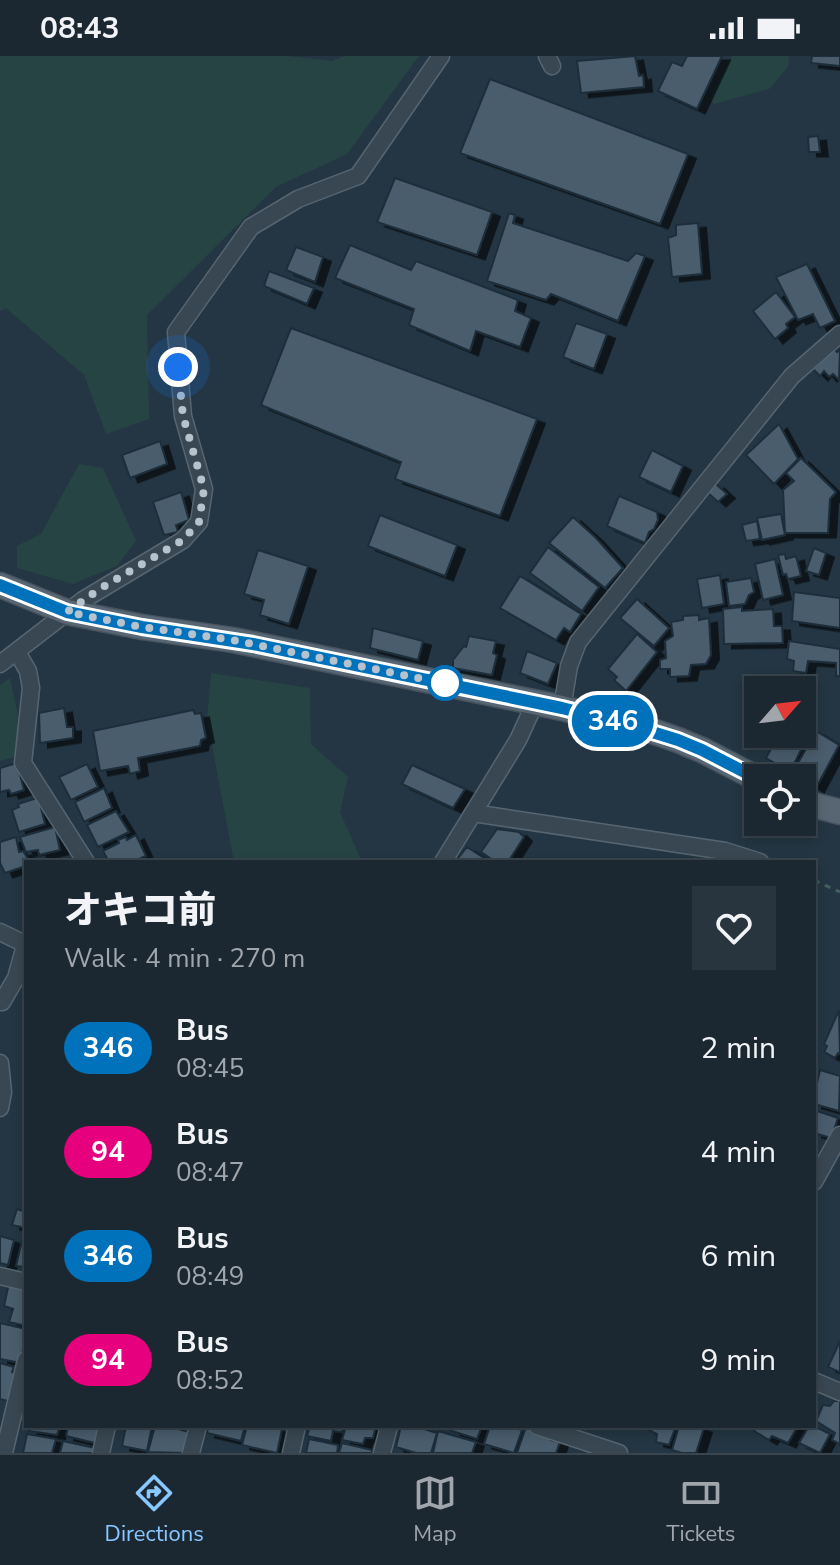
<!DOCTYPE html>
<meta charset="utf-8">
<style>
:root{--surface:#1b2832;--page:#28343e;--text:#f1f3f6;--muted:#a0a6ac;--line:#39444d;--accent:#88c7ff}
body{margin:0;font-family:"Nunito Sans","Noto Sans JP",sans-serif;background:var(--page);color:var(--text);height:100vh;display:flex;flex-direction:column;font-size:30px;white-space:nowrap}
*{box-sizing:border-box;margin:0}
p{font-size:26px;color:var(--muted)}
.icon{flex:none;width:44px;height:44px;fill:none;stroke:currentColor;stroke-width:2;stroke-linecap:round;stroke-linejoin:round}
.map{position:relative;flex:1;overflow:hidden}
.side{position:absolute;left:24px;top:804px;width:792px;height:568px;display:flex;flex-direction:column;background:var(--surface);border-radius:0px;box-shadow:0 4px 12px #0003,0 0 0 2px var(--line)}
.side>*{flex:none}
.badge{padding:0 16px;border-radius:26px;font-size:28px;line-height:52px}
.needle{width:52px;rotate:62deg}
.buttons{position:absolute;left:744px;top:620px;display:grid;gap:16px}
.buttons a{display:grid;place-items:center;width:72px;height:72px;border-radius:0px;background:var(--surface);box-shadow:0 4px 12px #0003,0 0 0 2px var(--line);font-size:40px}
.you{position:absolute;width:40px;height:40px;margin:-20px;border:6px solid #fff;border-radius:50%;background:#1a73e8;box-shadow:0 0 0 12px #1a73e833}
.map>.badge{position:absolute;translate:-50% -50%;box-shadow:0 0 0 4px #fff}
.round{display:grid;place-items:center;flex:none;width:84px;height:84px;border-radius:0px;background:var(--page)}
.summary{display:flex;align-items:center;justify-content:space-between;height:136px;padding:0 40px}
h1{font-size:38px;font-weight:800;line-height:60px}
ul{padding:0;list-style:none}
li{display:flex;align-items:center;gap:24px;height:104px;padding:0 40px}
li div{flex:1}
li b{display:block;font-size:30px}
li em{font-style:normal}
li .badge{min-width:88px;font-weight:700;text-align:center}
.status{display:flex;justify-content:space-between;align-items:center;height:56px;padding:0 40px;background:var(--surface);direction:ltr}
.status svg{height:22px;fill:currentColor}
.dock{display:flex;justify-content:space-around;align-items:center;height:112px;border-top:2px solid var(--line);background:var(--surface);font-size:22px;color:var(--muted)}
.dock a{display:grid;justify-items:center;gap:4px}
.dock .on{color:var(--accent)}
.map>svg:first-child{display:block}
</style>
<div class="status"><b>08:43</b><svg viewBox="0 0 49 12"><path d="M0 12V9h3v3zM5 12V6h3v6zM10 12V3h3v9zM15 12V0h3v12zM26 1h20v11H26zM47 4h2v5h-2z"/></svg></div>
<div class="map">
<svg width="840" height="1397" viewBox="0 0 840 1397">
<defs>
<filter id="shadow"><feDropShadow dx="8" dy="4.5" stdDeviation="0" flood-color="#0009"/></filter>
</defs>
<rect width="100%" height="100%" fill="#243643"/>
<path fill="#264443" d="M0 0H287L332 5 344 0H419L347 98 276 131 147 259 149 363 106 378 84 319 6 252 0 255Z
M732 0H789L788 11 769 33 714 48 710 43Z
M79 408 103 412 136 485 117 510 73 528 17 512V490L41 478Z
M211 617 310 632 311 688 348 721 340 756 362 806H234L207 663Z
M10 622 18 660 15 701 0 705V629Z"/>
<path fill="#4a5d6c" stroke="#1f2e3a" stroke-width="2" filter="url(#shadow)" d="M635 0 639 20 643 19 644 31 581 37 577 5Z
M687 0H722L697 53 658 35 672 6 682 10Z
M812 0H840V10L811 7Z
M490 23 688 98 660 168 460 97Z
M818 80 820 96H809L808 81Z
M395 122 492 156 477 199 377 166Z
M509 157 515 159 513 167 628 205 636 197 645 200 618 265 551 238 546 244 487 225Z
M698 167 702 218 672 221 668 182 676 179V169Z
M350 189 411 214 416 205 518 244 515 255 531 262 520 291 476 275 470 295 409 269 414 253 335 222Z
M296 191 323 201 315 226 286 214Z
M807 208 835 265 820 272 813 258 798 264 776 221Z
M269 215 314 232 307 248 264 230Z
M776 236 795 261 786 268 788 272 775 283 753 255Z
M576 267 607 278 594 313 563 301Z
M291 272 537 363 500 460 395 423 401 406 261 349Z
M834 293 837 296 840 293 839 324 833 318 829 321 824 315 820 320 813 313Z
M779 368 798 403 774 428 746 399Z
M160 385 167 408 130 422 122 399Z
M652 394 683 410 671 436 639 421Z
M801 402 836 436 830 443 828 477H785L783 434 794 425 786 417Z
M716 428 727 438 718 446 707 436Z
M181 436 189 464 176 469 178 476 164 479 153 446Z
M619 440 657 456 658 464 654 473 649 476 645 487 607 470Z
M781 458 785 479 762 484 757 462Z
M380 459 457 489 445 520 368 490Z
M573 461 596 482 623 512 605 532 549 487Z
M757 465 760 483 746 485 742 469Z
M548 491 599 531 582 555 530 517Z
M814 492 826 497 819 519 806 515Z
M258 494 308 510 289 568 260 559 264 544 244 538Z
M785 498 786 503 796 500 801 520 788 523 786 518 783 519 778 499Z
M775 503 783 539 763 544 755 508Z
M720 519 724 548 702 552 697 523Z
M520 520 581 558 570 576 564 572 556 584 500 552Z
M751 522 754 536 749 539 745 548 729 550 726 526Z
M794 536 840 542V572L792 565Z
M637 543 669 572 654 590 620 562Z
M742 551V555L773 553 774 570H782L783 587 724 588 723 553Z
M699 559V564L709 562 711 599 706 608 691 609 689 620 670 621V613H660V604L666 602 665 585 673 580 671 566 683 564V560Z
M373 572 423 585 418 604 370 592Z
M637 578 657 596 626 635 614 624 617 621 608 613Z
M469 580 496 585 493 597 497 599 492 619 453 612V604L464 590 466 591Z
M789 585 840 593V620H836V607L808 605 806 617 793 615 794 605 787 603Z
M527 595 557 607 548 628 520 617Z
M755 628 777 632V634H758V670L748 668Z
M64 652 67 671H73V682L40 687 39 657Z
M193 654 195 658 201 657 206 682 201 684 200 690 138 702 140 715 130 718 128 710 100 715 93 675Z
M816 675 839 689 816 732 793 716Z
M779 678 803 690 790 716 766 702Z
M17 707 24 734 11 738 9 734 0 736V712Z
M87 708 98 731 71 744 59 721Z
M412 709 465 733 453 752 402 728Z
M104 732 112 752 84 766 75 746Z
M37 742 44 750 41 752 45 768 19 776 12 754 19 751 18 748Z
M116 755 129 776 98 791 87 769Z
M55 771 60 794 39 799 38 794 26 796 20 781Z
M497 773 519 776 524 781 508 806H496L481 796Z
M136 779 146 800 132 806H109L103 795 119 787 118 784 126 781 127 784Z
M16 781 19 796 23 795 30 806H26V810L5 817 0 807V786Z
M467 791 490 806H455Z
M839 954 840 998 838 997 835 1002 824 996 827 990 824 988Z
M820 1014 840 1020 839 1055 814 1048V1040Z
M814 1054 838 1062 831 1082 814 1077Z
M17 1153 26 1156V1172L12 1169Z
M0 1180 14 1184 8 1209 0 1207Z
M22 1185 26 1186V1211L16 1210Z
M9 1227 26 1231V1270L9 1266 13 1253 4 1250Z
M0 1267 26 1273 21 1307 0 1303Z
M840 1285V1316L828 1311Z
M0 1307 14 1311 12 1316 19 1319 12 1346 0 1343Z
M839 1343H840V1388L832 1384 835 1377 816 1365 823 1349 830 1350 834 1345H837Z
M30 1370H60L57 1379 29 1375Z
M68 1370H99L95 1387 66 1380Z
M126 1370H152L147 1395 122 1390Z
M155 1370H167L189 1376 184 1397 148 1396Z
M208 1370H245L241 1385 207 1377Z
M247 1370H268L282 1373 277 1397 242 1389Z
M310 1370H343L342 1376 333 1375 331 1385 307 1380Z
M346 1370H376L373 1382H365L363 1388 342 1384Z
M401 1370H415L437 1377 431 1397H416L396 1391Z
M453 1370H482L477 1383 452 1375Z
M490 1370H509L522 1374 514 1397 484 1388Z
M648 1370H676L669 1389 656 1386 657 1378 647 1373Z
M679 1370H696L704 1372 696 1397H682L672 1394Z
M757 1370H798L788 1387 772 1380 769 1384 754 1375Z
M809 1370H814L830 1378 820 1397 799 1387Z
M526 1371 552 1380 551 1384 560 1386 556 1397H517Z
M438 1375 476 1386 472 1397H433Z
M27 1378 56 1383 52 1397H23Z
M309 1383 338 1389 337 1397H306Z
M63 1385 95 1392 94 1397H60Z
M342 1387 372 1394V1397H339Z"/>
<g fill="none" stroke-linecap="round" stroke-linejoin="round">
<defs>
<path id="street" d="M547 0 552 10
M17 596 28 615 31 632 23 707 86 806
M0 608 83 544 183 484 199 466 204 433 183 360 176 276 251 171 298 143 358 120 441 0
M562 652 569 610 578 586 792 320 840 278
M473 757 725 795 760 806
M443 806 518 684 535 647
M0 876 25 888
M2 946 16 922 26 886
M0 1007 3 1036 0 1052
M814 1126 840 1079
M0 1220 26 1226
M814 1325 840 1336
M537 1370 619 1397
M4 1397 26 1304
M101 1397 107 1370
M191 1397 198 1370
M291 1397 297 1370
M382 1397 389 1370"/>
<path id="primary" d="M0 529 67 556 142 571 233 584 562 652 655 676 678 684 702 694 758 723
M802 746 840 756"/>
</defs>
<use href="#street" stroke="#576570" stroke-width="19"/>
<use href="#primary" stroke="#46535f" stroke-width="27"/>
<path stroke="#45605f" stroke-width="3" stroke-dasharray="6 6" stroke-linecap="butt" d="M814 824 840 836"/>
<use href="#street" stroke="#394752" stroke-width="16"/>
<use href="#primary" stroke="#576672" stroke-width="24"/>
</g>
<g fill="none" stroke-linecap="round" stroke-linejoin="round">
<defs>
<path id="line" d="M0 529 67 556 142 571 253 588 562 652 633 670 678 684 702 694 758 723"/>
</defs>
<use href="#line" stroke="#fff" stroke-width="18"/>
<use href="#line" stroke="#0072bc" stroke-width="12"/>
<path stroke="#b6c2cc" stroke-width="8" stroke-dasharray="0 14.4" d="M178 311 183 360 204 433 199 466 183 484 98 534 67 556 142 571 233 584 452 629 445 627"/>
</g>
<circle fill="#fff" stroke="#0072bc" stroke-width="4" cx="445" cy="627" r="16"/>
</svg>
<div class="buttons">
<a><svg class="needle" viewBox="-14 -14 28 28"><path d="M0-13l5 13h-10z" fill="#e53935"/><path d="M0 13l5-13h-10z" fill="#a0a6ac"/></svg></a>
<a><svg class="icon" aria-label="locate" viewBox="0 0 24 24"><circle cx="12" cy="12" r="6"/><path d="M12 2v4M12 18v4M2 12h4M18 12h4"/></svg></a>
</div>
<div class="you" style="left:178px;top:311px"></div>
<b class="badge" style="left:613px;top:665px;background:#0072bc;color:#fff">346</b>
<section class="side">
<div class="summary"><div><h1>オキコ前</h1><p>Walk · 4 min · 270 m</p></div><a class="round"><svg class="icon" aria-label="heart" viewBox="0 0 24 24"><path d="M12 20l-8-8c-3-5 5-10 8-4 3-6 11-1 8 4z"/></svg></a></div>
<ul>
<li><span class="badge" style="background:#0072bc;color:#fff">346</span><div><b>Bus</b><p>08:45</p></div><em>2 min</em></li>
<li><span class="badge" style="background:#e6007e;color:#fff">94</span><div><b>Bus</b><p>08:47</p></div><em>4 min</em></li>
<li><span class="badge" style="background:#0072bc;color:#fff">346</span><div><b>Bus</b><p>08:49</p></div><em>6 min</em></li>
<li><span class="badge" style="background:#e6007e;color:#fff">94</span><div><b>Bus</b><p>08:52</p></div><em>9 min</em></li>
</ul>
</section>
</div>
<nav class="dock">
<a class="on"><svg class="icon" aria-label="directions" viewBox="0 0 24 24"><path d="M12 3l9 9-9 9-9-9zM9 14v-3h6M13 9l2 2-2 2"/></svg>Directions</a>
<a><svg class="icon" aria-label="map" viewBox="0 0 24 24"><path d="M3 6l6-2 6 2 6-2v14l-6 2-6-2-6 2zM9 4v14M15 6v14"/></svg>Map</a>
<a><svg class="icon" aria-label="tickets" viewBox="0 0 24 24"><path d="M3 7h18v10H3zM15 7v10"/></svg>Tickets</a>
</nav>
